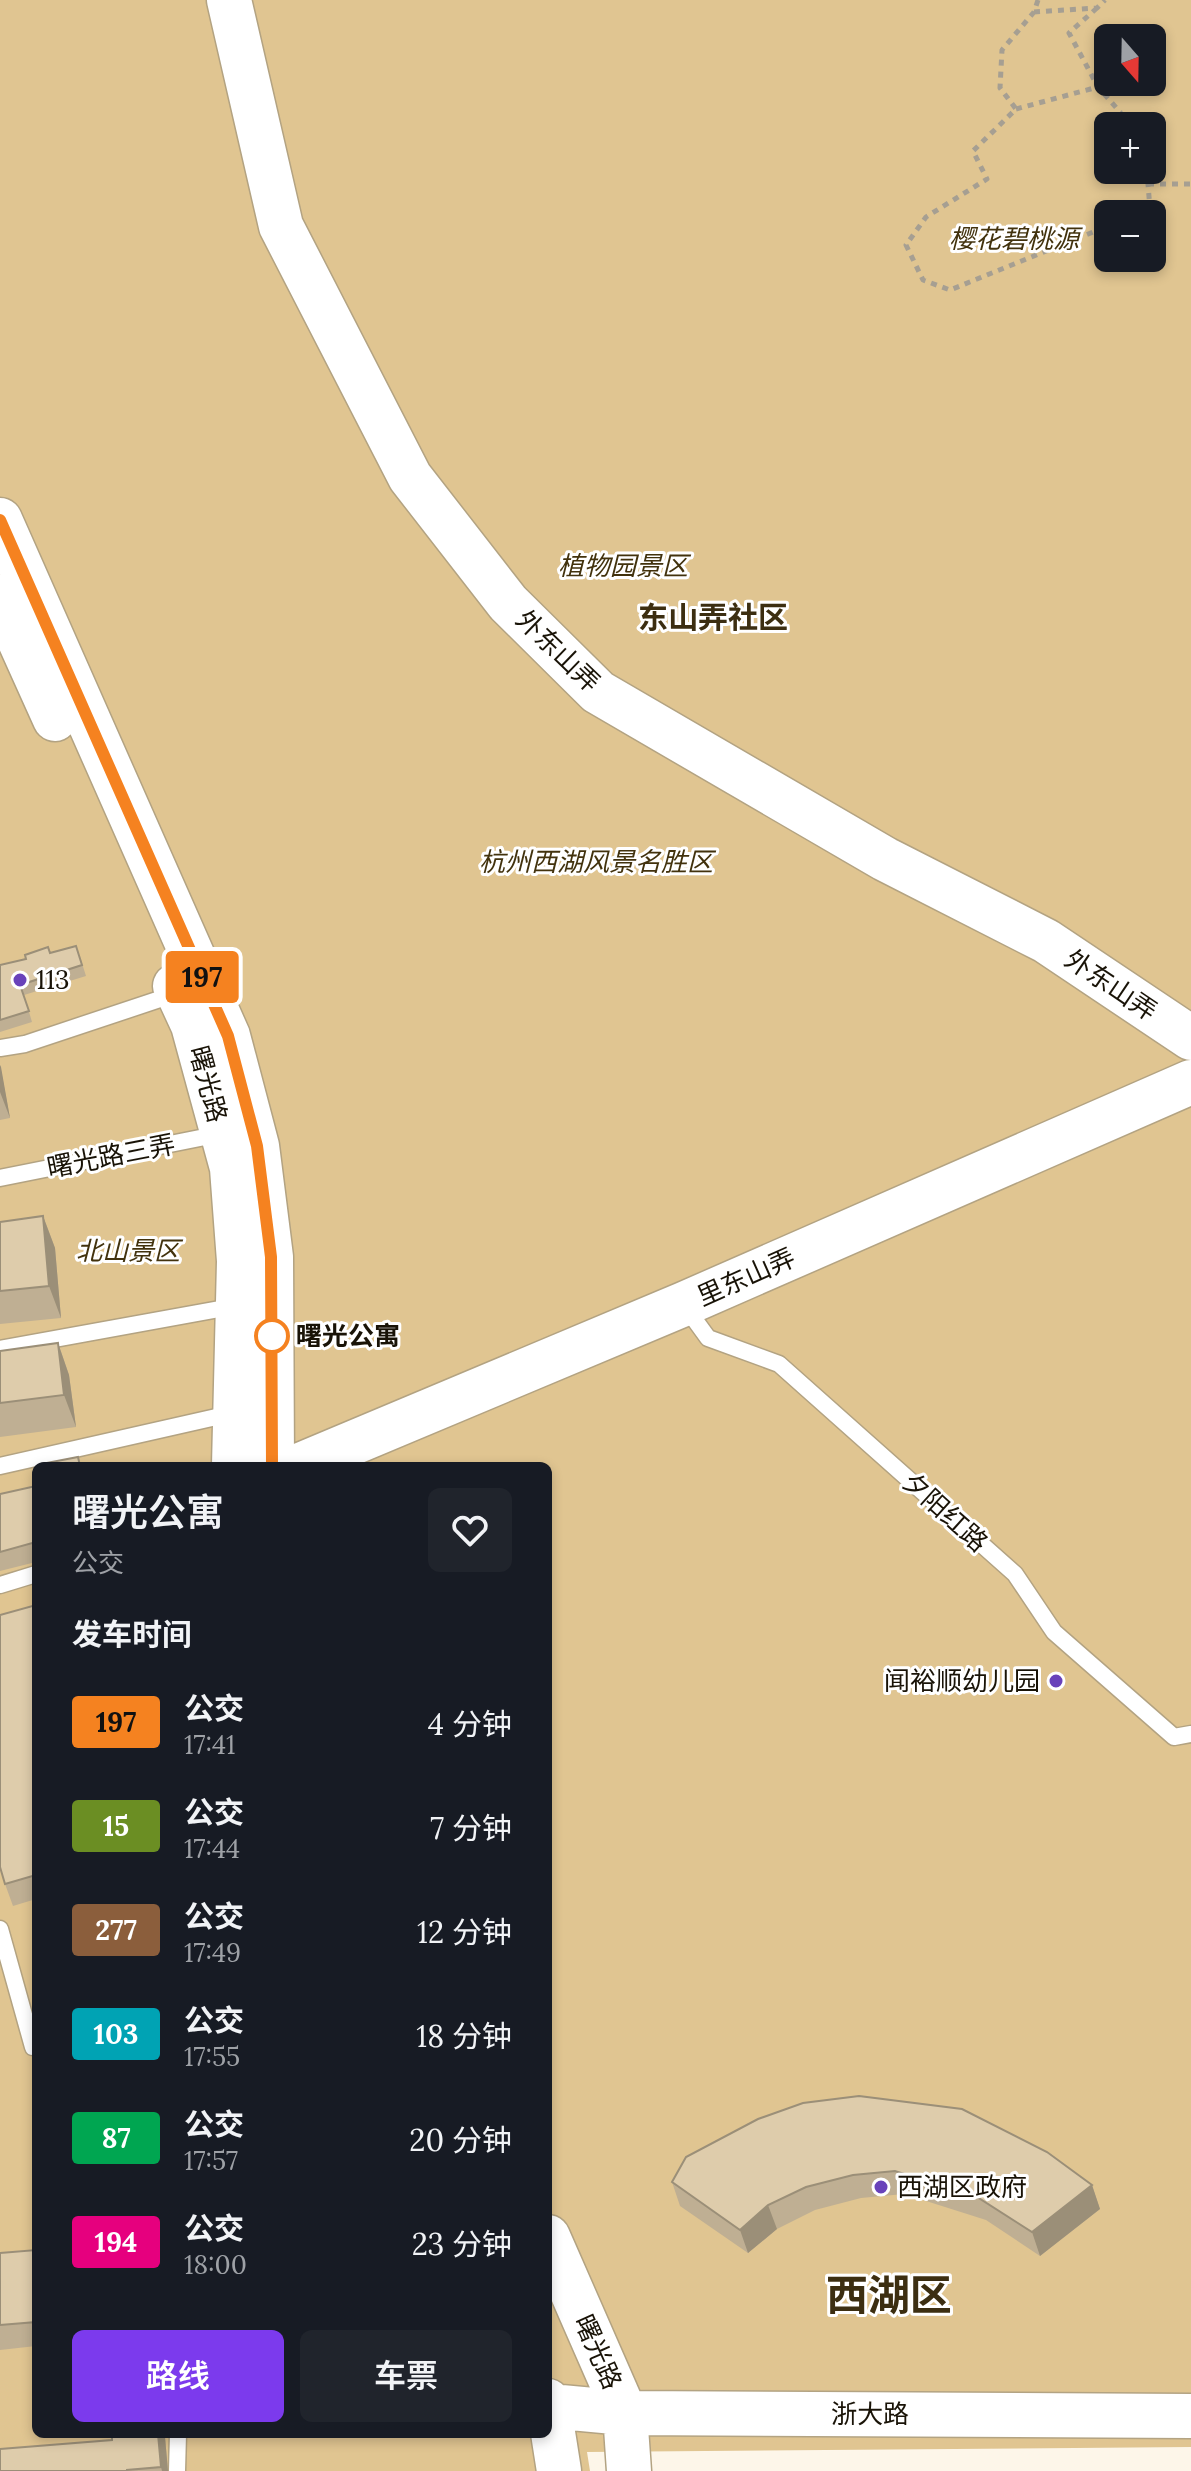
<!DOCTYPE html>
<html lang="zh">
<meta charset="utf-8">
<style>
:root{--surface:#171b24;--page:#20242c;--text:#f1f3f6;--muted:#9ea1a6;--accent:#7c3aed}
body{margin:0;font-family:Lora,"Noto Sans SC",serif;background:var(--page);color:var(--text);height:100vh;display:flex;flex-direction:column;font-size:30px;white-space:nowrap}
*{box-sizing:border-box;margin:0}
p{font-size:26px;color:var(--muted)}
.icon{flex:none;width:44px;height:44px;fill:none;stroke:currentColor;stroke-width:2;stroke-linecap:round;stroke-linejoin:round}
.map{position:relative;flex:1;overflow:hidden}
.sheet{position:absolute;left:32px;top:1462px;width:520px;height:976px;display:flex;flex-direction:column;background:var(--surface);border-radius:12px;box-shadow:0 4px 12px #0003}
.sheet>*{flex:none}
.badge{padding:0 16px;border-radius:6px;font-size:28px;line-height:52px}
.needle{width:52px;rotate:160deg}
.fabs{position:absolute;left:1094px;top:24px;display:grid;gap:16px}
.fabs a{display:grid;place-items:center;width:72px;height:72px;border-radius:12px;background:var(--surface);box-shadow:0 4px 12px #0003;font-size:40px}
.map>.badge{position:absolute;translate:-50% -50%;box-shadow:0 0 0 4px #fff}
h2{padding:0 40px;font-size:30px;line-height:72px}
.round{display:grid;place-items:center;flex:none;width:84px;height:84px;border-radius:12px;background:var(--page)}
.summary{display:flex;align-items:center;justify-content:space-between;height:136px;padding:0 40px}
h1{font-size:38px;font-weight:600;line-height:60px}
.cta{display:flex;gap:16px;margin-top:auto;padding:16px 40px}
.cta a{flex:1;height:92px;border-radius:12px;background:var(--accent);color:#fff;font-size:32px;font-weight:600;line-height:92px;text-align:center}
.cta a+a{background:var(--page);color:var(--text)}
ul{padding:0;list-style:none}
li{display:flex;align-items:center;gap:24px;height:104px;padding:0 40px}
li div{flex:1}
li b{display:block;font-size:30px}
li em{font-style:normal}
li .badge{min-width:88px;font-weight:700;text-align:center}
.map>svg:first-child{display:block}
</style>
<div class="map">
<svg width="1191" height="2471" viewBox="0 0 1191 2471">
<rect width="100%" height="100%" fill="#fdf6e9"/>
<path fill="#e0c591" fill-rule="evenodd" d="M0 0H1191V2447L587 2452 590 2471H0ZM1108 38H1152V82H1108ZM1108 126H1152V170H1108ZM1108 214H1152V258H1108ZM36 1466H548V2434H36Z"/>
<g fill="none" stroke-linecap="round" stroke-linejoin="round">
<defs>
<path id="lane" d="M0 1048 25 1044 178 993
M0 1178 220 1134
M684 1305 708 1338 779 1364 1015 1574 1054 1632 1174 1737 1191 1734
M0 1349 236 1306
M0 1466 234 1413
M0 1585 36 1574
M0 1929 33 2047H36
M177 2471 178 2434"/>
<path id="secondary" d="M229 0 281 226 410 477 508 603 598 692 885 859 1046 941 1191 1038
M0 520 228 1036 257 1146 271 1257 272 1466
M0 597 55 719
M175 986 193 1025 232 1168 239 1261 234 1466
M298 1466 684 1304 1191 1082
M548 2237 625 2413 629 2471
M548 2401 559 2471
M550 2406 625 2413 1191 2416"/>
</defs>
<use href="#lane" stroke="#b3a382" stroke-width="19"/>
<use href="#secondary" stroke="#b3a382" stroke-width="47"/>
<path stroke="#a69f92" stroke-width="5" stroke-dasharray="6 6" stroke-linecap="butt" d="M1038 0 1034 12 1002 50 1000 88 1016 109 973 151 987 179 926 217 906 245 923 280 950 290 1108 226
M1097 8 1069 33 1098 87 1120 112 1126 126
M1034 12 1097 8 1105 0
M1016 109 1098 87
M1148 184H1191
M1137 214 1150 209 1148 184 1143 170"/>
<use href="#lane" stroke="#fff" stroke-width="16"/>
<use href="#secondary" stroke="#fff" stroke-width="44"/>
</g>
<path fill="#bfaf93" d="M50 953 80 957 86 976 24 995 32 1022 0 1032V965Z
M0 1065 10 1118 0 1120Z
M43 1216 55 1248 61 1318 0 1324V1222Z
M58 1343 69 1375 76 1427 0 1437V1351Z
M36 1486V1562L0 1571V1494Z
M36 1605V1899L13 1906 5 1884Z
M1047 2152 1092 2185 1100 2209 1040 2256 986 2220 904 2194 861 2198 815 2210 777 2229 748 2253 680 2206 672 2182Z
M36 2250V2346L0 2350V2253Z
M165 2437 168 2471H0Z"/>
<path fill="#9b8f78" d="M0 1065 1 1067 10 1118 0 1092Z
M43 1216 55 1248 61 1318 49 1286Z
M58 1343 69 1375 76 1427 64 1395Z
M1092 2185 1100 2209 1040 2256 1032 2232Z
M768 2205 777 2229 748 2253 740 2230Z
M158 2434H164L165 2437 168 2471H162L161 2467Z"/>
<path fill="#deccab" stroke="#9b8f78" stroke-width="2" d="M76 946 82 965 20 985 29 1011 0 1020V965L26 959 25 955 48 947 50 953Z
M43 1216 49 1286 0 1291V1222Z
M58 1343 64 1395 0 1403V1351Z
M78 1457 80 1466H41V1464Z
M36 1486V1542L0 1552V1494Z
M36 1605V1875L5 1884 0 1867V1615Z
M859 2096 962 2109 1047 2152 1092 2185 1032 2232 977 2197 895 2171 853 2175 806 2187 768 2205 740 2230 672 2182 686 2157 758 2119 803 2103Z
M36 2250V2322L0 2325V2253Z
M112 2434H158L161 2467 127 2470V2471H0V2449L112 2440Z"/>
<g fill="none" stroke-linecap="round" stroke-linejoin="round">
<defs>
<path id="line" d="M0 520 228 1036 257 1146 271 1257 272 1466"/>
</defs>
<use href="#line" stroke="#fff" stroke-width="18"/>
<use href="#line" stroke="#f58220" stroke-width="12"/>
</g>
<g fill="#6942ba" stroke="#fff" stroke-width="3">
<circle cx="20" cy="980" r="8"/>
<circle cx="1056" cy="1681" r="8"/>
<circle cx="881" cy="2187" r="8"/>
</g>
<circle fill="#fff" stroke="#f58220" stroke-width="4" cx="272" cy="1336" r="16"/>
<g text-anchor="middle" stroke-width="6" stroke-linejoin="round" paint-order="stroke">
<g font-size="26" font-style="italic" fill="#42320d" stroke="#fff">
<text x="1014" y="248">樱花碧桃源</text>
<text x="623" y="575">植物园景区</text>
<text x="596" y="871">杭州西湖风景名胜区</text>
<text x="128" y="1260">北山景区</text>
</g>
<g font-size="26" fill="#191307" stroke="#fff">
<text transform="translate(558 651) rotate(44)" y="9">外东山弄</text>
<text transform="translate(1111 985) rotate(34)" y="9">外东山弄</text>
<text transform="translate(208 1084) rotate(75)" y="9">曙光路</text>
<text transform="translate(111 1156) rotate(-11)" y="9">曙光路三弄</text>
<text transform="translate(746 1277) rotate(-24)" y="9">里东山弄</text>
<text transform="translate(945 1512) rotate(42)" y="9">夕阳红路</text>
<text transform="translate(598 2352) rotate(66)" y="9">曙光路</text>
<text x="870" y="2423">浙大路</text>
</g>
<g font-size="26" fill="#191307" stroke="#fff" text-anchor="start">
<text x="36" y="989">113</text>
<text x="1040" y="1690" text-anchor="end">闻裕顺幼儿园</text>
<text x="897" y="2196">西湖区政府</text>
</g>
<g font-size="26" font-weight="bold" fill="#191307" stroke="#fff" text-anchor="start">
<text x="296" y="1345">曙光公寓</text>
</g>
<g font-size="30" font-weight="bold" fill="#3c2e11" stroke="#fff">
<text x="713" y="628">东山弄社区</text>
</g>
<g font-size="42" font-weight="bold" fill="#3c2e11" stroke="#fff">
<text x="889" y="2310">西湖区</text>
</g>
</g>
</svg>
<div class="fabs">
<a><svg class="needle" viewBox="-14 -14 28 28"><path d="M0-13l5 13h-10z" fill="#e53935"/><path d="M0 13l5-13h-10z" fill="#9ea1a6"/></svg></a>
<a>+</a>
<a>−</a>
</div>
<b class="badge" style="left:202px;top:977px;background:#f58220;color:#111">197</b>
<section class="sheet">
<div class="summary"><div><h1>曙光公寓</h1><p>公交</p></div><a class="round"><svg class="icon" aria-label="heart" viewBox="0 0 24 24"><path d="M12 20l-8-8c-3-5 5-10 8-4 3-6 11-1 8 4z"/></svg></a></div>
<h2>发车时间</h2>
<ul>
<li><span class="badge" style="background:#f58220;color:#111">197</span><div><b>公交</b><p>17:41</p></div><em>4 分钟</em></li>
<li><span class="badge" style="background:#6b8e23;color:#fff">15</span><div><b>公交</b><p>17:44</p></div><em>7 分钟</em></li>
<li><span class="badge" style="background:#8b5e3c;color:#fff">277</span><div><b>公交</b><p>17:49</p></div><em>12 分钟</em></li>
<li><span class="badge" style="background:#00a3b4;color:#fff">103</span><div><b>公交</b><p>17:55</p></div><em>18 分钟</em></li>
<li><span class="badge" style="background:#00a651;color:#fff">87</span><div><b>公交</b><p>17:57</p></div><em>20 分钟</em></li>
<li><span class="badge" style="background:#e6007e;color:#fff">194</span><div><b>公交</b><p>18:00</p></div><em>23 分钟</em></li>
</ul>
<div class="cta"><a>路线</a><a>车票</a></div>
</section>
</div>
